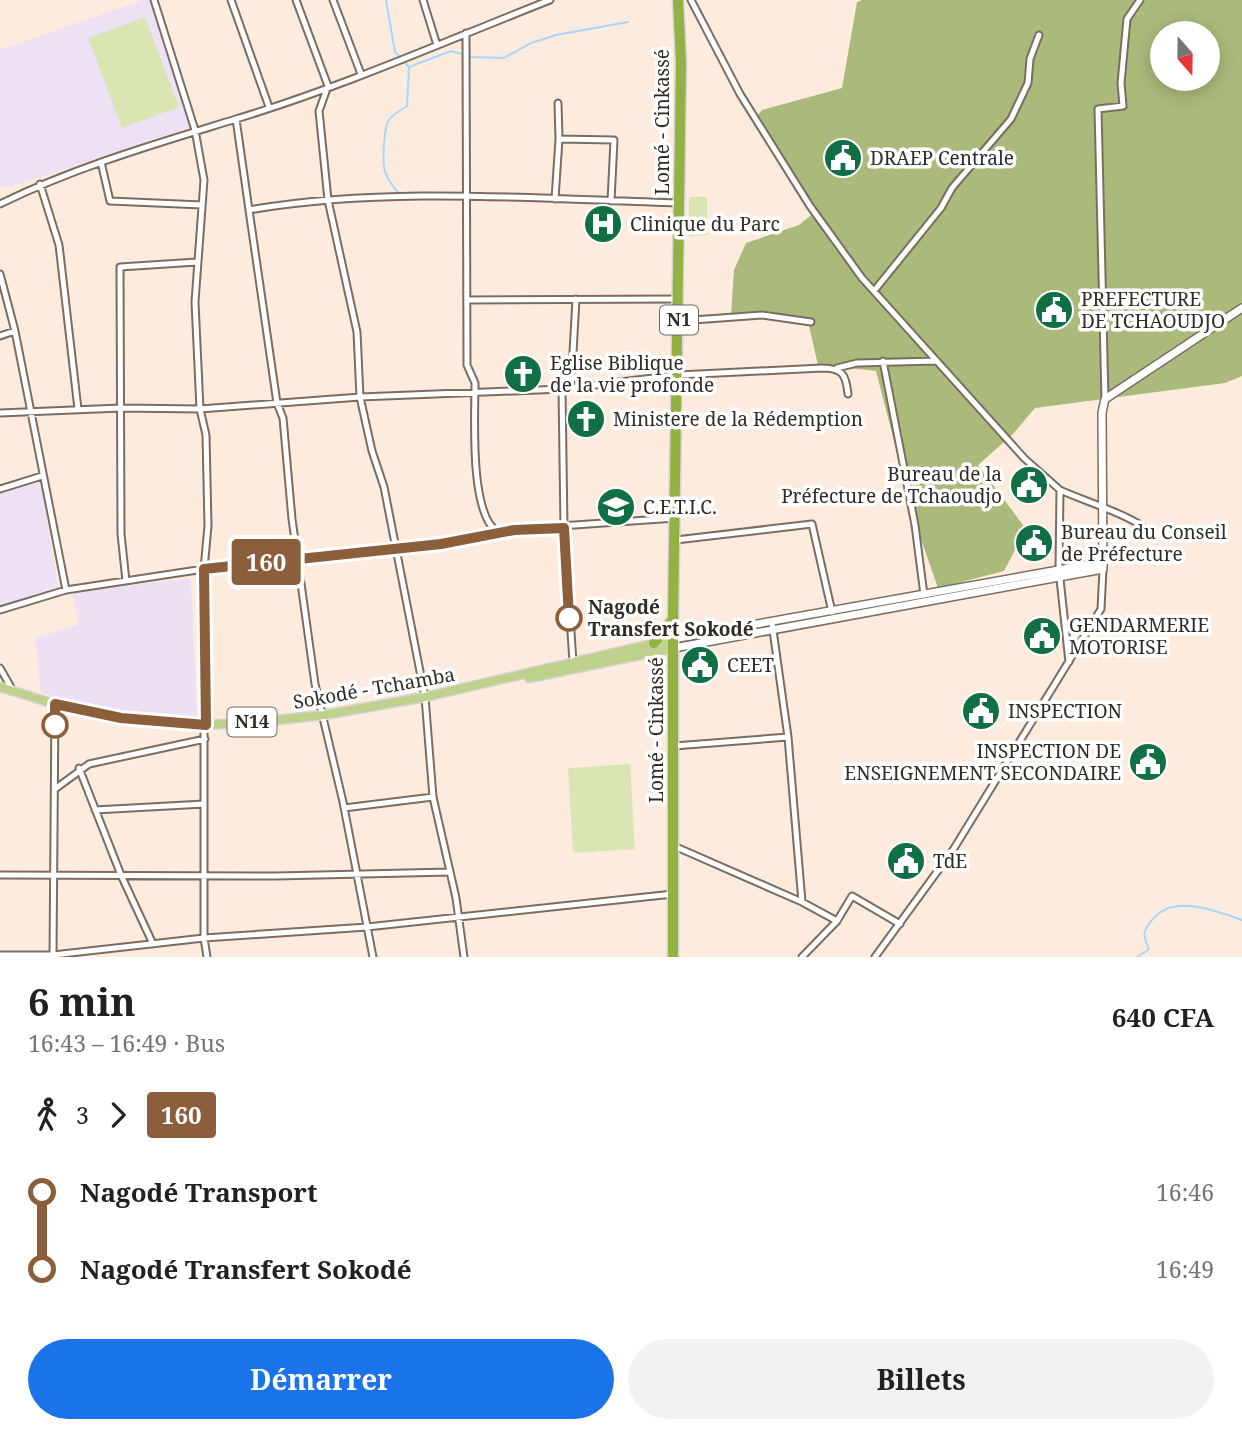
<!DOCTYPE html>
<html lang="fr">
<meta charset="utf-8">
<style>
:root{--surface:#fff;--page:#f2f2f2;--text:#202124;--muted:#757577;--accent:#1a73e8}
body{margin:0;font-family:"Noto Serif",serif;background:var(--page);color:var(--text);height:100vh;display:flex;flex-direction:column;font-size:26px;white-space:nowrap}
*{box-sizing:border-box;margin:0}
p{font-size:23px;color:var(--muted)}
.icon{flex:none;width:38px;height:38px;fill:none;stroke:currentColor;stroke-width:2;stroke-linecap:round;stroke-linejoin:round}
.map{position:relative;height:957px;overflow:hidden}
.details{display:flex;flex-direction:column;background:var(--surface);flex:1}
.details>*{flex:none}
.badge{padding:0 14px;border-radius:5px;font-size:24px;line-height:46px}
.needle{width:46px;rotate:160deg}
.buttons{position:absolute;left:1150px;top:21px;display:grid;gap:14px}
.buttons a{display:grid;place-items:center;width:70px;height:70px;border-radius:50%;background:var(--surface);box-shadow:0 4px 18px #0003;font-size:35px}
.map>.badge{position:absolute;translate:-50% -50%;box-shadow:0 0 0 4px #fff}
.legs{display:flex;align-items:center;gap:10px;height:77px;padding:0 28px;font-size:23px}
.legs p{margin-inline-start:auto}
.summary{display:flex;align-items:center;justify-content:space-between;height:119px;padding:0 28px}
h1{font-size:38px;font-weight:700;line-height:52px}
.action{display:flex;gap:14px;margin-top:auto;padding:14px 28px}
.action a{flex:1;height:80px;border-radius:42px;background:var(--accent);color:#fff;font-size:28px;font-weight:700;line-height:80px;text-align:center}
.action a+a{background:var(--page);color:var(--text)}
ul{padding:0 28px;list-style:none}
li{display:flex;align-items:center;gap:24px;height:77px;font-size:26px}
li i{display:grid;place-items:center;width:10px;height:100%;margin:0 9px;background:currentColor}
li i::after{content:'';width:18px;height:18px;margin:-9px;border:5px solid;border-radius:50%;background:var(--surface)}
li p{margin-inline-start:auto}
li:first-child i{background:linear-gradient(#0000 50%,currentColor 0)}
li:last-child i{background:linear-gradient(currentColor 50%,#0000 0)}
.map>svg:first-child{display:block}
</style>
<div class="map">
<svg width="1242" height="957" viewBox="0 0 1242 957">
<rect width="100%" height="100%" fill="#fdecde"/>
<path fill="#ede0f5" d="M191 578 197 718 105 708 41 693 35 638 79 624 72 593Z"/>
<path fill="#ece1f5" d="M143 0H148L153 12 190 127 13 186 0 187V50Z
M41 482 58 587 0 606V492Z"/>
<path fill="#d9e6b4" d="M145 17 179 107 122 128 88 38Z
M689 197H707V235L689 236Z
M630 764 635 849 573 853 568 768Z"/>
<path fill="#aaba7b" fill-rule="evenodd" d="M862 0H1242V376L1225 383 1035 408 1013 434 978 465 1026 529 1004 571 938 588 914 519 876 371 818 365 807 317 731 314 734 270 746 243 799 225 816 211 758 115 762 110 842 88 857 2ZM1162 33H1208V79H1162Z"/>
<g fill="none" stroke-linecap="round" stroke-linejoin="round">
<path stroke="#aad6fa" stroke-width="2" d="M386 0 395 52 400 57
M404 61 409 67 451 51 472 57 504 58 531 43 556 35 628 22
M401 195C384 178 382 169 384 145 386 121 385 119 407 106L409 67
M1137 957 1149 949C1143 936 1142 932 1152 920 1173 893 1217 911 1242 920"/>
<defs>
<path id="street" d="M154 0 195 130 204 180 195 302 200 409 206 435 208 526 204 569V938L207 957
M231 0 269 107
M296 0 328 86 319 111 328 200 357 332 360 397 372 451 384 487 425 697 433 797 456 898 464 957
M333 0 361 74
M423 0 437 45
M691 0 740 94 810 206 862 278 1024 458 1060 490 1059 570 1069 662
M466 33 467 365 475 383C475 415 469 515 498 532
M236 119 249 210C386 186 540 199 678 203
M559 139 614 140 611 201
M101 162 110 201 202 205
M40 184 59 245 78 409
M555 199 559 139 558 103
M0 204C75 167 155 144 236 119 342 87 446 41 550 0
M249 210 277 403 283 418 292 519 315 684 343 802 373 957
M0 274 15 331 66 590
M874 291 941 208 952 188 1011 119 1028 83 1030 59 1039 35
M467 300 679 299
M679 321 762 315 811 322
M0 336 15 331
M883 361 915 525 924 595
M837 368 857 363 937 361
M571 388 576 299
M562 389 564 528 573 662
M1105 399 1098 109 1123 106 1121 83 1127 19 1140 0
M0 413 121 408 200 409 360 397 562 389 678 375 822 368C843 368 846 375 848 394
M0 489 42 476
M1060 490C1084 501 1122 512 1142 526
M676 540 812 524 832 612
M126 581 121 534 120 267 197 262
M0 610 66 590 204 569 441 544 531 528 676 518
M772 623 788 737
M0 668 13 691
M674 746 788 737 802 902
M79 768 121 875 153 944
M55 789 89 764 205 739
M344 808 433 797
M95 810 204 804
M674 846 802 902 837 921 852 896 900 924
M0 875 276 876 450 872
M0 955H53L204 938 367 927 673 894
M53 956 55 704
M802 957 837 921
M875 957 953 850 1101 609 1103 569"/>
<path id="secondary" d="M673 639 1103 562
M674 648 1103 569 1102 413 1105 399 1242 308"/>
<path id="primary" d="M529 678 674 648
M0 687 55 704 121 718 206 725 258 722 324 715 425 697 673 639"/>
<path id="highway" d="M654 643 673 619
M673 957V619L681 62 678 0"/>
</defs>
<use href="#street" stroke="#7b6d60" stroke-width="9"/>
<use href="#secondary" stroke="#7b6d60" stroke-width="10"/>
<use href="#primary" stroke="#d6d5d4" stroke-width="11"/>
<use href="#highway" stroke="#d6d5d4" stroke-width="13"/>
<use href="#street" stroke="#fff" stroke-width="5"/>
<use href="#secondary" stroke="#fff" stroke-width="7"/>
<use href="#primary" stroke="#bed18d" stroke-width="8"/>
<use href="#highway" stroke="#93b241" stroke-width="10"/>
</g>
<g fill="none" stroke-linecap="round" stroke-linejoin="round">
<defs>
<path id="line-1" d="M55 725V704L121 718 206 725 204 569 441 544 514 530 564 528 569 618"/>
</defs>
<use href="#line-1" stroke="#fff" stroke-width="16"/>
<use href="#line-1" stroke="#8b5e3c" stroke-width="10"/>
</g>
<defs>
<symbol id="civic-disc" viewBox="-11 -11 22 22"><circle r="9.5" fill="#106f44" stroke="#fff"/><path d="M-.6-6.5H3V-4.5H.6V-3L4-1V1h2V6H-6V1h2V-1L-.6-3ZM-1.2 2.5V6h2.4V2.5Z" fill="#fff"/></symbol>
<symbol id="hospital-disc" viewBox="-11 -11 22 22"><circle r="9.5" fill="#106f44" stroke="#fff"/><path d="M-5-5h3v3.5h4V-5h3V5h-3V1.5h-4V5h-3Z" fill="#fff"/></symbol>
<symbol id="church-disc" viewBox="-11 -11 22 22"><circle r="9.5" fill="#106f44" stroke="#fff"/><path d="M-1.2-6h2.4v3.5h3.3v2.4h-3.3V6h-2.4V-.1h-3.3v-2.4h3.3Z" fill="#fff"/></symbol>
<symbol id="university-disc" viewBox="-11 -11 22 22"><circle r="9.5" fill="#106f44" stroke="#fff"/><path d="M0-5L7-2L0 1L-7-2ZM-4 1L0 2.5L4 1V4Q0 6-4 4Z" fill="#fff"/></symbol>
</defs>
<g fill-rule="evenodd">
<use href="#civic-disc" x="821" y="136" width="44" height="44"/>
<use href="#hospital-disc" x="581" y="202" width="44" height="44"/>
<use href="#civic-disc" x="1032" y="288" width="44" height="44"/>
<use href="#church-disc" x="501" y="352" width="44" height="44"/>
<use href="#church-disc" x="564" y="397" width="44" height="44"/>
<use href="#civic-disc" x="1007" y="463" width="44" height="44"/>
<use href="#university-disc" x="594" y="485" width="44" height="44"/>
<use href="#civic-disc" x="1012" y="521" width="44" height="44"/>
<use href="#civic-disc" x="1020" y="614" width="44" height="44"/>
<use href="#civic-disc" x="678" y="643" width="44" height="44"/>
<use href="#civic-disc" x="959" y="689" width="44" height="44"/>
<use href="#civic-disc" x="1126" y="740" width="44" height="44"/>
<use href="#civic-disc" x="884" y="839" width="44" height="44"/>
</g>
<g fill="#fff" stroke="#8b5e3c" stroke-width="3.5">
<circle cx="569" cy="618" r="12"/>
<circle cx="55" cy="725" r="12"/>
</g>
<g text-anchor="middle" stroke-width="7" stroke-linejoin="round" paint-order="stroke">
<g fill="#fff" stroke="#6f6b67" stroke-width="2">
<rect x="660" y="305.5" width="38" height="29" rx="5"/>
<rect x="227.5" y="707.5" width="49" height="29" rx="5"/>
</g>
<g font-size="18" font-weight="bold" fill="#312b26">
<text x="679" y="326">N1</text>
<text x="252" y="728">N14</text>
</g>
<g font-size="19" fill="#312b26" stroke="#fff">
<text transform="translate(662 122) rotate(-90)" y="7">Lomé - Cinkassé</text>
<text transform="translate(374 688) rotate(-10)" y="7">Sokodé - Tchamba</text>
<text transform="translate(656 730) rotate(-90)" y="7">Lomé - Cinkassé</text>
</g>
<g font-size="19" fill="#312b26" stroke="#fff" text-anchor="start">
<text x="870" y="165">DRAEP Centrale</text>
<text x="630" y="231">Clinique du Parc</text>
<text x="1081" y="306">PREFECTURE<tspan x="1081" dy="22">DE TCHAOUDJO</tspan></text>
<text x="550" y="370">Eglise Biblique<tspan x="550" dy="22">de la vie profonde</tspan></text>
<text x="613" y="426">Ministere de la Rédemption</text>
<text x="1002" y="481" text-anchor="end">Bureau de la<tspan x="1002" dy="22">Préfecture de Tchaoudjo</tspan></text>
<text x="643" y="514">C.E.T.I.C.</text>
<text x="1061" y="539">Bureau du Conseil<tspan x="1061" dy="22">de Préfecture</tspan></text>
<text x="1069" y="632">GENDARMERIE<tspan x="1069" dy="22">MOTORISE</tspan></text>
<text x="727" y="672">CEET</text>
<text x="1008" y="718">INSPECTION</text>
<text x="1121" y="758" text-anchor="end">INSPECTION DE<tspan x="1121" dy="22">ENSEIGNEMENT SECONDAIRE</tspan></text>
<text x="933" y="868">TdE</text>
</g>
<g font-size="19" font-weight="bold" fill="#312b26" stroke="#fff" text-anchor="start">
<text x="588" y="614">Nagodé<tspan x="588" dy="22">Transfert Sokodé</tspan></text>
</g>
</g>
</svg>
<div class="buttons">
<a><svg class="needle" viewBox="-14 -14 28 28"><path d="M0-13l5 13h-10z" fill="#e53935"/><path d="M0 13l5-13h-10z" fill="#757577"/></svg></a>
</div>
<b class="badge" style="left:266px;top:562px;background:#8b5e3c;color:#fff">160</b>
</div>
<section class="details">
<div class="summary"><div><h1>6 min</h1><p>16:43 – 16:49 · Bus</p></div><b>640 CFA</b></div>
<div class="legs"><svg class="icon" aria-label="walk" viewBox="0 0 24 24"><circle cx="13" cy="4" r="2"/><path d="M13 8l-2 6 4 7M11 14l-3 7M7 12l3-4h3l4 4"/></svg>3<svg class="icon" aria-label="forward" viewBox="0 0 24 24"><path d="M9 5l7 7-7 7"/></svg><b class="badge" style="background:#8b5e3c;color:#fff">160</b></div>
<ul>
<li><i style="color:#8b5e3c"></i><b>Nagodé Transport</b><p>16:46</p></li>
<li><i style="color:#8b5e3c"></i><b>Nagodé Transfert Sokodé</b><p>16:49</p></li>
</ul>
<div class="action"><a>Démarrer</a><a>Billets</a></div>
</section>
